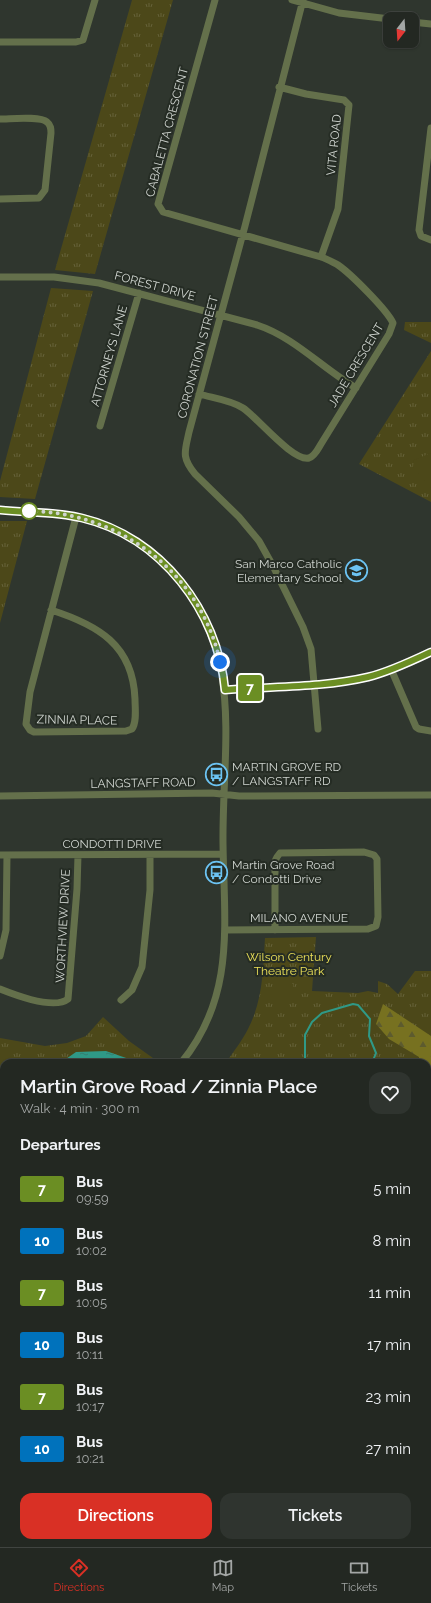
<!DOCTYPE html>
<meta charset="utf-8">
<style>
:root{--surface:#232822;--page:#2f342f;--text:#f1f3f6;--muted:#a3a6a5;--line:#404440;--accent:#d93025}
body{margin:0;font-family:Raleway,sans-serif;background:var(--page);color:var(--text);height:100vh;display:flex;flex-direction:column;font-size:15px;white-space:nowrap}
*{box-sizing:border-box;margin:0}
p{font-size:13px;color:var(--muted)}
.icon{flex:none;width:22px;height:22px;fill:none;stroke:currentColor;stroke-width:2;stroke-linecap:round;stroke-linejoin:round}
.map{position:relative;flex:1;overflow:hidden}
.side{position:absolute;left:0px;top:1059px;width:431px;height:488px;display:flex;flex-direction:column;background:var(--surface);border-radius:12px 12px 0 0;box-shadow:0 1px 3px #0004,0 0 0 1px var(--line)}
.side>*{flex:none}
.badge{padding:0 8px;border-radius:3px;font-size:14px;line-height:26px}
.needle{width:26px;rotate:197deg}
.fabs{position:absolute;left:383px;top:12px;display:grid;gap:8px}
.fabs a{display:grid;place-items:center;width:36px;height:36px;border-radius:8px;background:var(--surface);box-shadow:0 1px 3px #0004,0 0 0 1px var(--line);font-size:20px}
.you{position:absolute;width:20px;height:20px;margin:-10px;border:3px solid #fff;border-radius:50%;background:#1a73e8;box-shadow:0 0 0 6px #1a73e833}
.map>.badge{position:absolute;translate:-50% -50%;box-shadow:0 0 0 2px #fff}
h2{padding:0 20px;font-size:15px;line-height:36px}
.round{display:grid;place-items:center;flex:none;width:42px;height:42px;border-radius:12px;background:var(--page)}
.overview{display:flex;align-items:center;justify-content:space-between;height:68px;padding:0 20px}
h1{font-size:19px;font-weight:600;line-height:30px}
.action{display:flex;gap:8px;margin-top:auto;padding:8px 20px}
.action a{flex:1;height:46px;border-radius:12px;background:var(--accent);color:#fff;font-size:16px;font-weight:600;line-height:46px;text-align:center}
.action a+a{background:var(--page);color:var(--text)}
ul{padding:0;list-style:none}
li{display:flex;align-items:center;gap:12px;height:52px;padding:0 20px}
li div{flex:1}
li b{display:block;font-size:15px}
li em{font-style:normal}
li .badge{min-width:44px;font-weight:700;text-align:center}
.menu{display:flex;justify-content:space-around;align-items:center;height:56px;border-top:1px solid var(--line);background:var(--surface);font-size:11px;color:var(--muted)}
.menu a{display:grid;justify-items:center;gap:2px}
.menu .current{color:var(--accent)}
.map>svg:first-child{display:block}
</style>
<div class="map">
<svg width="431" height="1547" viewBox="0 0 431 1547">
<defs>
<pattern id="grass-tufts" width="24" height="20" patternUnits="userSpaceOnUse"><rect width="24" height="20" fill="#4c4819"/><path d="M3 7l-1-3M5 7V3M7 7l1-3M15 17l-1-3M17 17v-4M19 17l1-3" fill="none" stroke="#656239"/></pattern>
<pattern id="forest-firs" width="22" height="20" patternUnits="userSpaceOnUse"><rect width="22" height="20" fill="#777120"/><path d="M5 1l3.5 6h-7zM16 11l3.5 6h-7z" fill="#5d5b2e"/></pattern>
<pattern id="water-ripples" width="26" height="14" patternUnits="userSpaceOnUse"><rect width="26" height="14" fill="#2f9987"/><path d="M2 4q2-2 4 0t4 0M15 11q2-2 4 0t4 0" fill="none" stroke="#347e71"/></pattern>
</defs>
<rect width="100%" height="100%" fill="#2f362e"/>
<path fill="url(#grass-tufts)" d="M132 0H173L95 274 55 270Z
M51 288 93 291 35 499 0 497V481Z
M405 322H431V343L404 330Z
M431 351V502L359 464Z
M0 521H27L0 623Z
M316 937 312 991 358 993 368 991 378 993V981L387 984 398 994 415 971H431V1531L427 1530V1473L430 1416 427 1413V1063H226C233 1052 242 1041 248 1029 263 1000 263 970 265 938Z
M103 1017 129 1041 160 1063H4V1182L0 1181V1038L45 1046 67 1043 86 1036Z"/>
<path fill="url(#forest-firs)" d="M383 1004 431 1036V1088L429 1089 427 1084V1063H419V1057L389 1039 376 1024Z"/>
<path fill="#4c4819" d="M431 453V488L413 467 414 460Z
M273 984H293V1000H273Z"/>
<path fill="url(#water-ripples)" d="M106 1051 129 1059 133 1063H65L63 1061 76 1052Z"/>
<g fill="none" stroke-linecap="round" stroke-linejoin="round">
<path stroke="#2f9987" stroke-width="2" d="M305 1063V1035L312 1022 322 1013 353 1004 358 1005 370 1019 369 1036 376 1053 372 1063
M0 1087 4 1089
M427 1132 431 1127"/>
<path stroke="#64704b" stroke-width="7" d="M292 0 339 13 390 19
M303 0 245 226 189 432C185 451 181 457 195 474L239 517 259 541 273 566 303 627 311 649 318 729
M412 22 431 24
M0 42H76L83 40 95 0
M279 87 306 94 344 100 349 105 338 209 321 257
M0 119C11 119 40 116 47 122 51 125 51 129 51 133L45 190 39 198 0 199
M431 128 419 230 421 236 431 240
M0 277H54L99 283 257 325C294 337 322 368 356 388
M199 394C213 398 231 400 243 408 257 417 293 462 309 458 315 456 318 449 321 444L389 334 393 323C387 310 351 274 338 265 332 262 327 259 321 257L163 212 158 204 215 0
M100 426 139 293
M0 510C29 513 56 511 84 518 117 527 148 546 171 571 246 651 222 745 223 843 224 924 236 996 181 1063
M51 610C98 625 133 645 135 699 135 708 137 722 132 729L126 731 34 732 30 730 26 724 30 692 76 517
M391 669 416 727 419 729 431 731
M225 690C272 686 321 688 368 677 389 672 412 661 431 652
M0 796 212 793 239 796 431 795
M0 855 223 854
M225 930 368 929 376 926 378 917 377 859 374 855 364 852 280 853 277 857 275 861V930
M0 956 6 930 7 855
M0 989C15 995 54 1010 68 999L77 889 78 855
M121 1000 132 990 142 967 150 890V855
M0 1290 4 1282
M0 1377 4 1388
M0 1504 4 1508
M45 1543 50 1547
M181 1543 187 1547
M100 1547 103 1543
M367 1547 368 1543"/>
</g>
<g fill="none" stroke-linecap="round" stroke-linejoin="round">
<defs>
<path id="line" d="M0 510C28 513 54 511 82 518 161 537 218 611 225 690 272 686 321 688 368 677 389 672 412 661 431 652"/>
</defs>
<use href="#line" stroke="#fff" stroke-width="9"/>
<use href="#line" stroke="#6b8e23" stroke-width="6"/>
<path stroke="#cfd4cf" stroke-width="4" stroke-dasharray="0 7.2" d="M29 511C118 512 201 572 220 662"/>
</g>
<defs>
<symbol id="school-ring" viewBox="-11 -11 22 22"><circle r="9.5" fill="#252c24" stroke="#6cc3f2" stroke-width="1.5"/><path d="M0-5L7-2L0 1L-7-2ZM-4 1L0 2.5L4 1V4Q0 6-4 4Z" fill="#6cc3f2"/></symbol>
<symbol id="bus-ring" viewBox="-11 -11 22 22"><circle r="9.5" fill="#252c24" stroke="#6cc3f2" stroke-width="1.5"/><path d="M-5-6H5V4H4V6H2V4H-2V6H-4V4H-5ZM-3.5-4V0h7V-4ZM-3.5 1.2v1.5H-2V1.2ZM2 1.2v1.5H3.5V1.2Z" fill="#6cc3f2"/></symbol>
</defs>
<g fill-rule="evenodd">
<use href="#school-ring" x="344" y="558" width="25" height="25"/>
<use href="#bus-ring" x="204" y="762" width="25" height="25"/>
<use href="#bus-ring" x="204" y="860" width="25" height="25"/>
</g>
<circle fill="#fff" stroke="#6b8e23" stroke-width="2" cx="29" cy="511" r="8"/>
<g text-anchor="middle" stroke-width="4" stroke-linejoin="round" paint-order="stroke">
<g font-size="12" fill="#cfd4cf" stroke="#252c24">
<text transform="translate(167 132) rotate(-75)" y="4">CABALETTA CRESCENT</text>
<text transform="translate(334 145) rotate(-84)" y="4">VITA ROAD</text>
<text transform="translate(155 286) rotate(15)" y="4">FOREST DRIVE</text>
<text transform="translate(109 356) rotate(-74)" y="4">ATTORNEYS LANE</text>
<text transform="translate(198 357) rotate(-75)" y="4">CORONATION STREET</text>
<text transform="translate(356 365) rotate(-59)" y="4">JADE CRESCENT</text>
<text transform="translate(77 720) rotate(1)" y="4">ZINNIA PLACE</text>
<text transform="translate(143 783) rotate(-1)" y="4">LANGSTAFF ROAD</text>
<text x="112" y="848">CONDOTTI DRIVE</text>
<text x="299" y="922">MILANO AVENUE</text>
<text transform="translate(63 926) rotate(-87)" y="4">WORTHVIEW DRIVE</text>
</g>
<g font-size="12" fill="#cfd4cf" stroke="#252c24" text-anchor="start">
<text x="342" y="568" text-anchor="end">San Marco Catholic<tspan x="342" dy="14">Elementary School</tspan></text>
<text x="232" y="771">MARTIN GROVE RD<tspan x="232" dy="14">/ LANGSTAFF RD</tspan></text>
<text x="232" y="869">Martin Grove Road<tspan x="232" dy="14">/ Condotti Drive</tspan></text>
</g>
<g font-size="12" fill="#ece159" stroke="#252c24">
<text x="289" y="961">Wilson Century<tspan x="289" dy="14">Theatre Park</tspan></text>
</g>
</g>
</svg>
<div class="fabs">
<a><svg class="needle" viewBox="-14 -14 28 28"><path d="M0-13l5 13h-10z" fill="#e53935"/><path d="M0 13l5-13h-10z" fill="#a3a6a5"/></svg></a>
</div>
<div class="you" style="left:220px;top:662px"></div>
<b class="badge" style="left:250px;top:688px;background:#6b8e23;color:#fff">7</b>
<section class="side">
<div class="overview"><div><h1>Martin Grove Road / Zinnia Place</h1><p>Walk · 4 min · 300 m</p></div><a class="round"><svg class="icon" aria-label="heart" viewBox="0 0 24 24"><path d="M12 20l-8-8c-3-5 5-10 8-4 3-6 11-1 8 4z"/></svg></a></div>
<h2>Departures</h2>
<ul>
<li><span class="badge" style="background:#6b8e23;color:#fff">7</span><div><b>Bus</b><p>09:59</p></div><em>5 min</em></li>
<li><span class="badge" style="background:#0072bc;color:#fff">10</span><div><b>Bus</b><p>10:02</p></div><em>8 min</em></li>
<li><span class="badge" style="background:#6b8e23;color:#fff">7</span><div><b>Bus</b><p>10:05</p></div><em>11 min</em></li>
<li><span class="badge" style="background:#0072bc;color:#fff">10</span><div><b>Bus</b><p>10:11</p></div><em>17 min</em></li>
<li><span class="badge" style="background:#6b8e23;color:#fff">7</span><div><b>Bus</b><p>10:17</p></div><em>23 min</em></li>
<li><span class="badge" style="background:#0072bc;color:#fff">10</span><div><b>Bus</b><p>10:21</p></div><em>27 min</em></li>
</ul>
<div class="action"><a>Directions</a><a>Tickets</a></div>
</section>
</div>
<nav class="menu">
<a class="current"><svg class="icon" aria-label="directions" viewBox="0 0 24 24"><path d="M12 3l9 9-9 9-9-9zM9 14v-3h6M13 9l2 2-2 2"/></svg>Directions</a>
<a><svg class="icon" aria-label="map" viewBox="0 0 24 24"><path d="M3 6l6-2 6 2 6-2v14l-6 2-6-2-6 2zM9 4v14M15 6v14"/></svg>Map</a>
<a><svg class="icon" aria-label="tickets" viewBox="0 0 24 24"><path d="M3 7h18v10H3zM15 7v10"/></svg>Tickets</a>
</nav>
